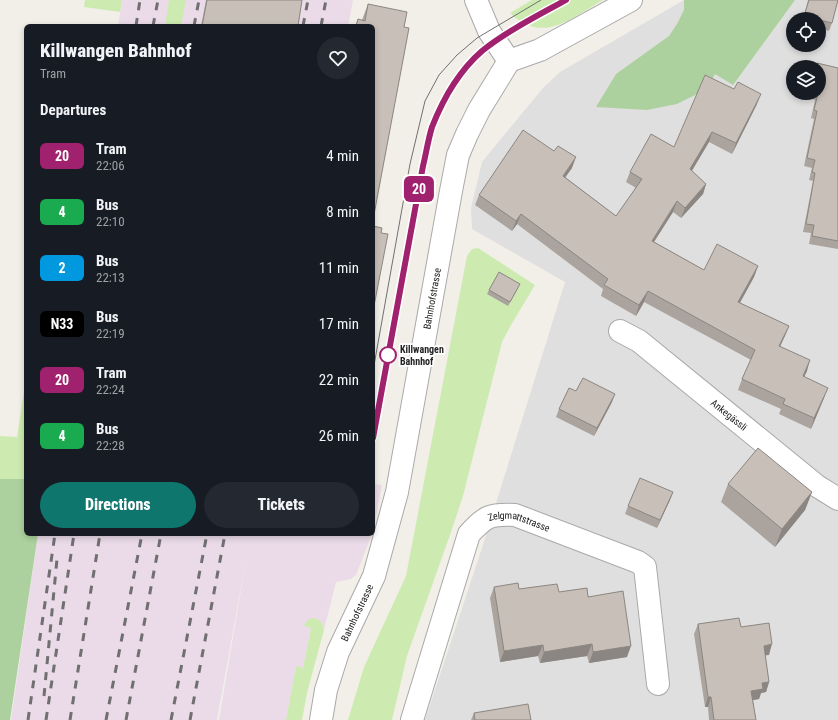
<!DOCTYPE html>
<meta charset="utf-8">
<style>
:root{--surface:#171b24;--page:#242831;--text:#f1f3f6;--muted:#9ea1a6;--accent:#0f766e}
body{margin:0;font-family:"Roboto Condensed",sans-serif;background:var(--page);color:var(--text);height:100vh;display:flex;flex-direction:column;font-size:15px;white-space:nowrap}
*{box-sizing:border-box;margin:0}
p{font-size:13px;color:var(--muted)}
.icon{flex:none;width:22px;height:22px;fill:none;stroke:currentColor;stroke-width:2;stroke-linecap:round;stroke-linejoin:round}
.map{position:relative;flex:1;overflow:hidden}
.details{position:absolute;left:24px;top:24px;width:351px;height:512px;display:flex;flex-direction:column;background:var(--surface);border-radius:6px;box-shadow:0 2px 6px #0003}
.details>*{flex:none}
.badge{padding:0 8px;border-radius:6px;font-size:14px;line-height:26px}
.controls{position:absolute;left:786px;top:12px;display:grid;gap:8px}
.controls a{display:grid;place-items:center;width:40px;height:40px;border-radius:50%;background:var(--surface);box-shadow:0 2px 6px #0003;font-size:20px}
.map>.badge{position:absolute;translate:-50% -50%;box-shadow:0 0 0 2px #fff}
h2{padding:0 16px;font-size:15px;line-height:36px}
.round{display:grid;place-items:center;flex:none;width:42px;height:42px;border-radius:21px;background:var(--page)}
.overview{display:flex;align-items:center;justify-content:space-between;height:68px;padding:0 16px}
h1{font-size:19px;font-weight:800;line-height:30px}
.button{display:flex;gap:8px;margin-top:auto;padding:8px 16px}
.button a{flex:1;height:46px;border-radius:24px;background:var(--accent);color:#fff;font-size:16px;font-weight:800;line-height:46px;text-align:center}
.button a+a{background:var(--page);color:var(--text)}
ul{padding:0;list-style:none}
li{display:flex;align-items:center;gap:12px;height:56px;padding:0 16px}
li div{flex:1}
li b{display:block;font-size:15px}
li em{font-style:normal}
li .badge{min-width:44px;font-weight:700;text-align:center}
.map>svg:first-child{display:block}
</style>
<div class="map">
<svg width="838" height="720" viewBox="0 0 838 720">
<rect width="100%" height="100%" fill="#f2efe9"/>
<path fill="#e0dfdf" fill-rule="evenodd" d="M684 0H838V720H425L482 548 565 282 472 229 471 208 482 162 504 135 543 88 560 72ZM793 19H819V45H793ZM793 67H819V93H793Z"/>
<path fill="#ebdbe8" d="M122 0H353L348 26H118Z
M373 484 382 485 373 531Z
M38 534H372L356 575 351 579 336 582 324 630 323 624 304 626 311 628 303 668 296 667 286 720H219L247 554 217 720H11Z"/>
<path fill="#cdebb0" d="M85 0H122L120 12 84 7Z
M169 0H186L181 26H165Z
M532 0H603C571 18 543 45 510 13Z
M478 248 535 285 511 325 502 342 463 496 450 535 407 656 392 720H348L364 667 406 576 467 256 472 249Z
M26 378V479H0V436L17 437Z
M313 618C321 620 323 623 324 630L307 693 302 720H286L296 666 303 668 311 628 304 626C305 621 309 619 313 618Z"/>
<path fill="#add19e" d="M684 0H795L733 85 715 74 707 89 677 104 647 110 596 107 616 74 669 36 677 24 684 10Z
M0 479H26V534H38L10 720H0Z"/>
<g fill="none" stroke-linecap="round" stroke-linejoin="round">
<defs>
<g id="street">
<path d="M476 0 489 31 509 61"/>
<path id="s1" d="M620 331 639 341 817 486 838 499"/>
<path id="s2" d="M321 720 326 690 338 652 374 576 397 492 451 191 458 155 467 134 479 110 509 61 540 50 631 0"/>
<path id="s3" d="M412 720 469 534C486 516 489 514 515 515L638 562 645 567 658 684"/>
</g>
</defs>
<use href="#street" stroke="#a9a9a9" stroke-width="24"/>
<use href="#street" stroke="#fff" stroke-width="22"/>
<path stroke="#707070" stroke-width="1" d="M373 371 410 164 425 101 439 75 457 55 477 38 541 0
M373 438 423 166C429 143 433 118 446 96 473 48 520 26 566 0"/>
<path stroke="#707070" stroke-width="3" stroke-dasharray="8 8" stroke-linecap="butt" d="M136 26 140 0
M153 26 158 0
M194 26 199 0
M303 26 308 0
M321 26 326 0
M44 696 57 559
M28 720 55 534
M46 720 74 534
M70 720 100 534
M106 720 142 534
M126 720 161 534
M171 720 207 534
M190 720 225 534"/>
</g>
<path fill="#aba49e" d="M206 0H302L298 26H201Z
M808 0H838L832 23 829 31 819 28V19H803Z
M368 4 404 27 373 26H355L358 19 362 20Z
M817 63 838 68V249L809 244 811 233 803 232 813 181 809 180 812 168 804 166 814 119 811 118 815 100 808 98 809 93H819V67H816Z
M757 104 732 154 709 142 692 171 706 184 703 194 681 218 673 212 654 242 704 270 758 266 754 277 740 303 789 326 780 346 807 371 804 377 824 398 811 429 779 414 781 409 738 390 742 379 751 360 644 302 636 316 601 296 603 289 517 224 512 231 475 205 479 195 572 168 565 177 616 216 636 188 626 182 630 172 674 147Z
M518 288 508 306 487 294 489 290Z
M576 391 612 402 594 436 556 417 559 409Z
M728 484 812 492 805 510 775 547 721 502Z
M673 492 670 500 657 528 625 514 628 506Z
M494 587 519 589 559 592 588 597 627 657 589 663 587 656 540 663 538 656 500 662 490 598Z
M698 624 769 655H765L769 682 766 692 761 693 759 699 753 700 756 720H709L708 707H705L694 634Z
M474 713 531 720H471Z"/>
<path fill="#8b8681" d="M761 94 757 104 732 154 736 143Z
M712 132 709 142 686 180 690 169Z
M576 157 572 168 559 186 563 176Z
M706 184 703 194 681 218 685 208Z
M677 201 673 212 648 251 652 241Z
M521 214 517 224 512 231 516 221Z
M758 266 754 277 734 313 738 302Z
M648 291 644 302 636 316 639 305Z
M789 326 785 336 775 357 779 346Z
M810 360 807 371 799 387 803 376Z
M828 388 824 398 811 429 814 418Z
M615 394 612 402 594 436 597 428Z
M673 492 670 500 657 528 660 520Z
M812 492 805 510 775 547 782 529Z
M592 644 587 656 540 663 544 652Z
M772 644 769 655 760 656 764 646Z
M543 645 538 656 500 662 504 651Z
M631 646 627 657 589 663 593 652Z
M769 682 766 692 761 693 759 699 748 701 751 691 762 683Z
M708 697H711L708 707H705Z"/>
<path fill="#c7bfb8" stroke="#8b8681" d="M207 0H302L298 26H202Z
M809 0H838L832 23 819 20V19H816L804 16Z
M368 4 407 12 404 27 409 28 373 220V26H356L358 19 365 21Z
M817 63 838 68V241L812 236 814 225 806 224 815 173 812 172 815 160 807 158 817 111 814 110 818 93H819V67H816Z
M705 75 734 89 738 82 761 94 736 143 712 132 690 169 706 184 685 208 677 201 652 241 704 270 717 244 758 266 738 302 789 326 779 346 810 360 803 376 828 388 814 418 783 404 785 399 742 379 755 350 648 291 639 305 604 285 608 279 521 214 516 221 479 195 523 130 554 151 558 146 576 157 563 176 616 216 642 179 630 172 651 134 674 147Z
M373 226 382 228 381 233 388 234 373 311Z
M499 272 520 284 510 302 489 290Z
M583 378 615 394 597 428 559 409 569 388 576 391Z
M758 448 812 492 782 529 728 484Z
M640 478 673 492 660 520 628 506Z
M518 583 519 589 557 584 559 592 587 588 588 597 623 591 631 646 593 652 592 644 544 652 543 645 504 651 494 587Z
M739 618 741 627 769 623 772 644 764 646 769 682 762 683 763 689 751 691 756 720H714L711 697H708L698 624Z
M528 704 531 720H475L474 713Z"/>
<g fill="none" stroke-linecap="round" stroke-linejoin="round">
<defs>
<path id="line" d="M373 438 423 166C426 154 428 140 432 127 443 99 459 71 482 51 507 31 539 15 566 0"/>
</defs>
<use href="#line" stroke="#fff" stroke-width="9"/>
<use href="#line" stroke="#a0216e" stroke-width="6"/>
</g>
<circle fill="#fff" stroke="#a0216e" stroke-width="2" cx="388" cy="355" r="8"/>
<g text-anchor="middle" stroke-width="3.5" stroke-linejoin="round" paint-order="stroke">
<g font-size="10" fill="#222" stroke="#fff">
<text dy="4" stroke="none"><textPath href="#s2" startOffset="438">Bahnhofstrasse</textPath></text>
<text dy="4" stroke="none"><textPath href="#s1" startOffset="138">Ankegässli</textPath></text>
<text dy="4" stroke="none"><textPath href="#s3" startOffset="252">Zelgmattstrasse</textPath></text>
<text dy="4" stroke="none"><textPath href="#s2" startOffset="114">Bahnhofstrasse</textPath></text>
</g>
<g font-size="10" font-weight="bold" fill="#222" stroke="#fff" text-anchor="start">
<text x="400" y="353">Killwangen<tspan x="400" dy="12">Bahnhof</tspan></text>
</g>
</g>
</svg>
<div class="controls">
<a><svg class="icon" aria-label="locate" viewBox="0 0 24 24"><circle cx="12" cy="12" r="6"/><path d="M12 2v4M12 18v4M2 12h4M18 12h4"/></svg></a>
<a><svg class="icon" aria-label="layers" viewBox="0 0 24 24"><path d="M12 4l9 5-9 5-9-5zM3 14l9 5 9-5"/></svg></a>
</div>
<b class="badge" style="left:419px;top:189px;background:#a0216e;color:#fff">20</b>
<section class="details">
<div class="overview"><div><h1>Killwangen Bahnhof</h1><p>Tram</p></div><a class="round"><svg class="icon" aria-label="heart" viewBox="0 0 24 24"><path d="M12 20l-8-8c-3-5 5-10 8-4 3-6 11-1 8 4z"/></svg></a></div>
<h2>Departures</h2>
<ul>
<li><span class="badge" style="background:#a0216e;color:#fff">20</span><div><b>Tram</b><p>22:06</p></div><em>4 min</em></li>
<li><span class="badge" style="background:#1aaa50;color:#fff">4</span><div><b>Bus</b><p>22:10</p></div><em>8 min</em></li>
<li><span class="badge" style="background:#0099df;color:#fff">2</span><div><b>Bus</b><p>22:13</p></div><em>11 min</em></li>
<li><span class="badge" style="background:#000;color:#fff">N33</span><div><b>Bus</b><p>22:19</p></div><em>17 min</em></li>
<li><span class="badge" style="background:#a0216e;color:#fff">20</span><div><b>Tram</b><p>22:24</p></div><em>22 min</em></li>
<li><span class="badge" style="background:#1aaa50;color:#fff">4</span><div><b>Bus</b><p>22:28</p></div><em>26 min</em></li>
</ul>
<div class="button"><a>Directions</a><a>Tickets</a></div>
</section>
</div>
